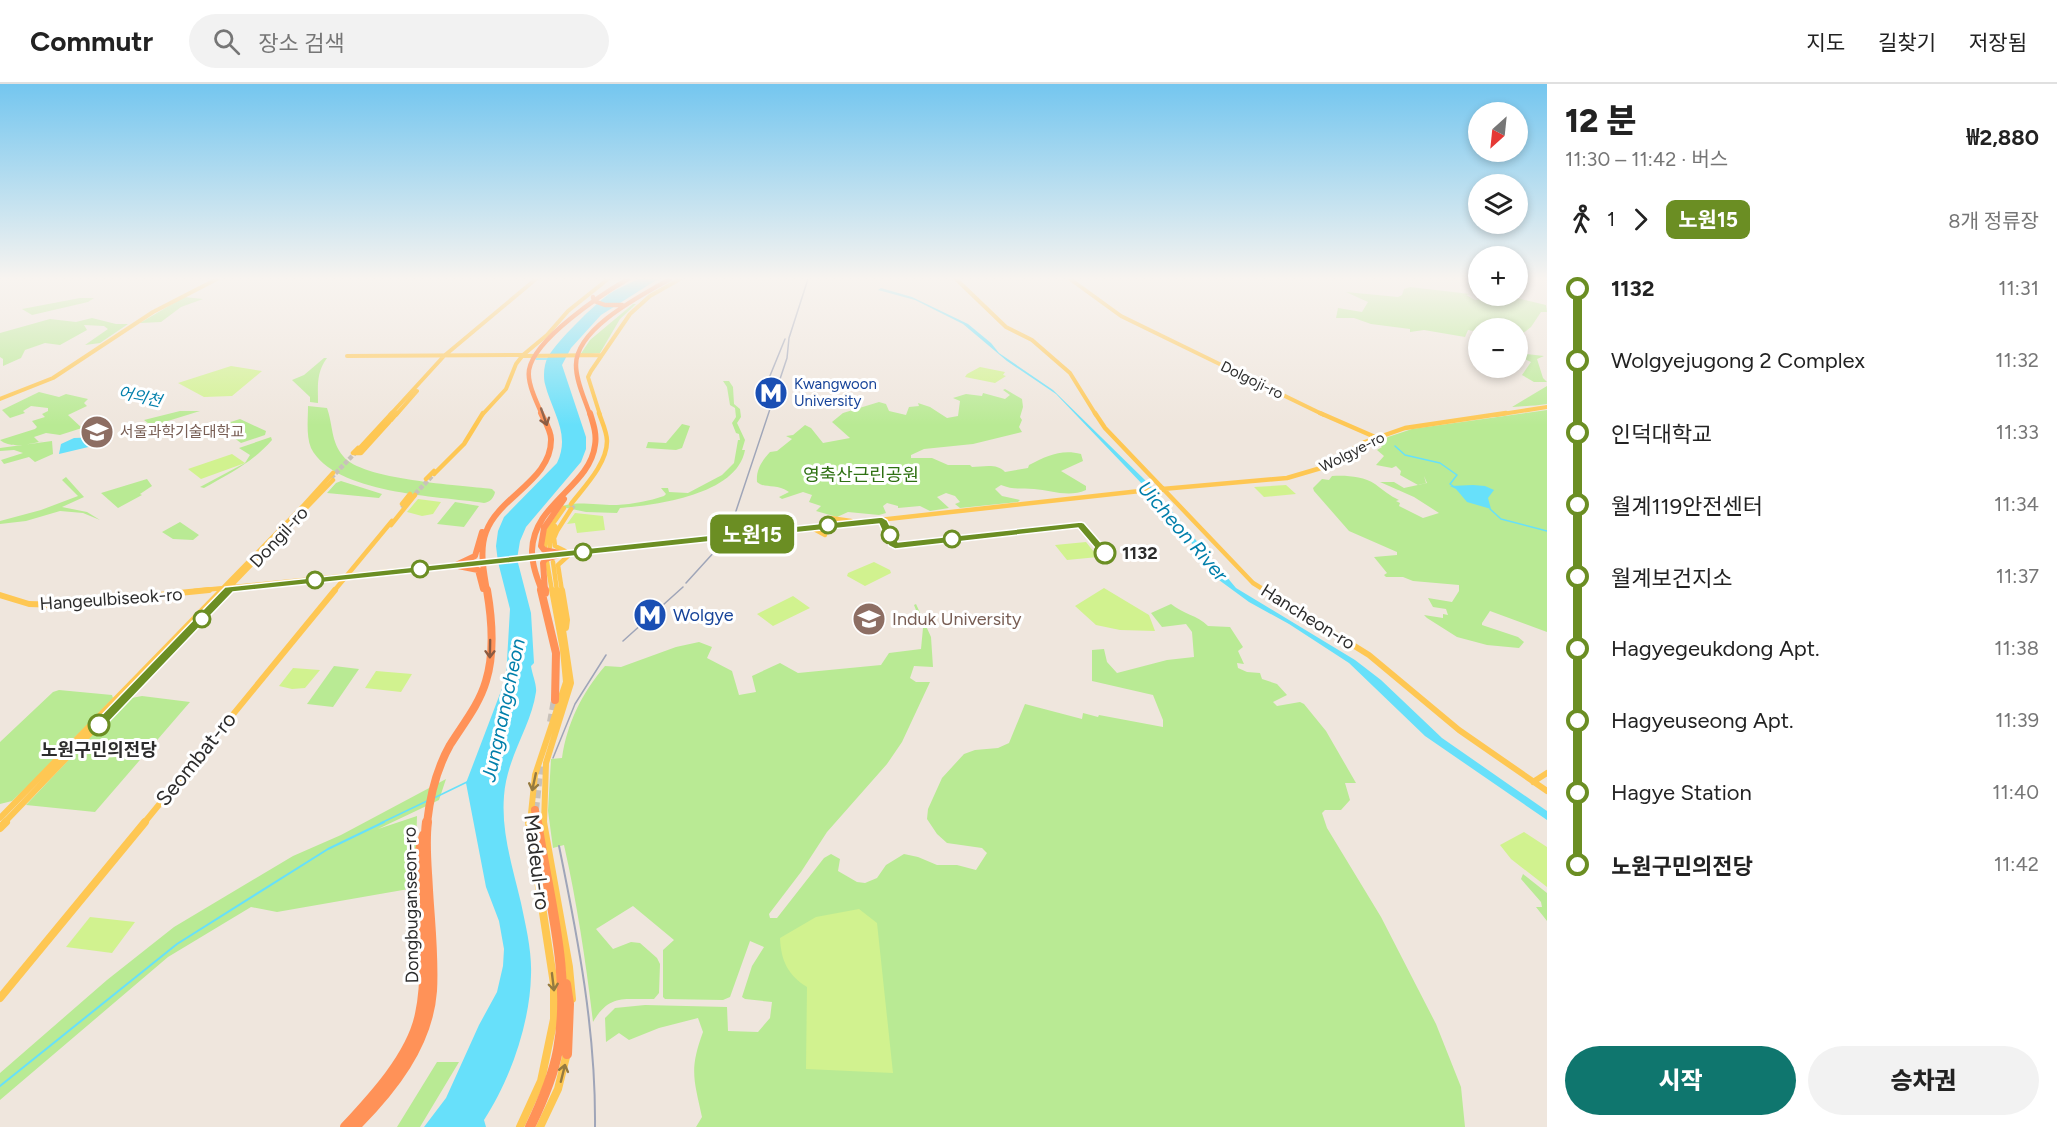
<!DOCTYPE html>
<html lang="ko">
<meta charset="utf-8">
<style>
:root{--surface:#fff;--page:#f2f2f2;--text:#222;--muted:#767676;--line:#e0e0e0;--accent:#0f766e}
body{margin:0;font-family:Figtree,"Noto Sans KR",sans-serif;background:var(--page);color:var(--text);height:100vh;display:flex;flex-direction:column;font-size:22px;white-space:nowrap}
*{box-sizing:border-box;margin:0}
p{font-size:20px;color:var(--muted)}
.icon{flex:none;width:33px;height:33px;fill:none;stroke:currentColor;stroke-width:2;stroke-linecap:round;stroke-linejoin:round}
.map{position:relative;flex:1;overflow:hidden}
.details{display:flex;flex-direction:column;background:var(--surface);width:510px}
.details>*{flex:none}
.badge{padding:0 12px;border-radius:9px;font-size:21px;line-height:39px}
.needle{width:39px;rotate:207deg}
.buttons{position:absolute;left:1468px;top:18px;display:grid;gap:12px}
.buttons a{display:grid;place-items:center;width:60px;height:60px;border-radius:50%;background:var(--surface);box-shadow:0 3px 9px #0003;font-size:30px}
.map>.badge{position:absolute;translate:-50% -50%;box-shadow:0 0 0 3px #fff}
.legs{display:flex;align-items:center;gap:9px;height:66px;padding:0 18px;font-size:20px}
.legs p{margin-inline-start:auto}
.head{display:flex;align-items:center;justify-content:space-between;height:102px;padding:0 18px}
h1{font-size:33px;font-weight:800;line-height:45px}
.primary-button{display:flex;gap:12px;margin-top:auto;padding:12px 18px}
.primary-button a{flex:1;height:69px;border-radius:36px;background:var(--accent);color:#fff;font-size:24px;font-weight:800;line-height:69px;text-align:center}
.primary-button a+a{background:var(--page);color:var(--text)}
ul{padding:0 18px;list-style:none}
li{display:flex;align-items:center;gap:21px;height:72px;font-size:22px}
li i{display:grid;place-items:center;width:9px;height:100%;margin:0 8px;background:currentColor}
li i::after{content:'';width:15px;height:15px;margin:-8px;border:4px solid;border-radius:50%;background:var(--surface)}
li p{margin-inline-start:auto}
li:first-child i{background:linear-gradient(#0000 50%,currentColor 0)}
li:last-child i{background:linear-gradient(currentColor 50%,#0000 0)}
header{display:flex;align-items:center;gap:36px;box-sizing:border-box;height:84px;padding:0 30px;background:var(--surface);border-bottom:2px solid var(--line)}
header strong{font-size:28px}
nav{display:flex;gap:33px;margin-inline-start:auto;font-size:21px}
.search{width:420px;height:54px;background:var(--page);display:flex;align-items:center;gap:15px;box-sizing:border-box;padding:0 21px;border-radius:33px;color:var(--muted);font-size:22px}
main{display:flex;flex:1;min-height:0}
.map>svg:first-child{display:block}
</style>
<header>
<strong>Commutr</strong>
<div class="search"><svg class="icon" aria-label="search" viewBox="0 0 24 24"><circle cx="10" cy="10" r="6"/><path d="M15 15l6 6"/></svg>장소 검색</div>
<nav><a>지도</a><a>길찾기</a><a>저장됨</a></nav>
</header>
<main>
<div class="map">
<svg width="1547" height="1043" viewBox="0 0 1547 1043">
<rect width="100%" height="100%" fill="#efe6dd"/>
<path fill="#b9ea94" d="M1410 203 1470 210 1466 211 1475 216 1512 213 1546 221 1547 228H1541L1531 243 1518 253V244H1479V248L1468 246 1465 253 1424 246 1410 248V245L1371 240 1354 234H1336L1338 224 1362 228 1368 218 1346 208 1398 213 1402 211 1404 205Z
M184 213 203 215 181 223 161 238 140 239Z
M80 214H94L88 218 32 231 22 225Z
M633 220H636L620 235 600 269 580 271 590 256Z
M92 234 116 240H128L100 259 85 261 108 245 104 242 84 241 87 246 60 261 45 259 25 266 21 274 3 282V275L0 273V249L50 235 76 238Z
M1518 269 1544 272 1537 275 1543 294 1547 298H1534L1522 291 1531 278 1518 272Z
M324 274H327C316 289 318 302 318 319L310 318V313L292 296 304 291Z
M723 297H729L733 303 734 320 740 325 741 333 737 339 745 356 742 366H745C737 411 656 421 620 424L617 429 586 428 562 423C571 416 603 422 617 421 633 420 649 417 664 412L666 410 661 404H668L669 408 688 409 722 391 734 379 738 356H740L739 350 736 349 732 339 736 333 735 324 730 321 727 303Z
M1547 302V320C1535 322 1524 322 1512 323Z
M1005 305 1022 315 1023 323 1020 333 1022 336 1019 343 1022 348 973 360 924 365 911 371V374H932L948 381H970L972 383C983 383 997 379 1005 388L1028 384 1029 381C1047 372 1061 365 1081 370L1083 377 1061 387 1086 402V406C1068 414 1051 406 1034 405 1022 404 1013 406 1001 401L995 405 1002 412 1020 416 1018 418 960 424 955 420 960 418 955 412 946 409 937 413 949 424 930 427 920 422 898 424V422L887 419 883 422 886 429 879 431 848 428 837 433 816 427 821 422 809 418 812 411 803 408 782 415 779 413 789 408C775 399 765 405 757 398 756 385 762 377 770 368L777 367 792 355 786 352 793 351 805 341 811 344 823 359 850 354 832 338 843 329 879 318 886 320 889 327 906 331 909 323 919 322 918 319 930 323 947 334 958 332 960 317 953 314 966 310 982 312 983 309 1005 315 1010 311 1003 306Z
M39 308 59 313 66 310 88 315 84 319 87 322 68 331 82 344 60 351 46 349 34 353 39 358 48 356C33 359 12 366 0 356L35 345 37 343 32 337 45 333 42 330 48 327V324L31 322 23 327 25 329 10 334 2 326Z
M308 322 327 324C333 341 331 358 343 372 361 396 460 401 492 405L495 408C494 414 490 418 484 419 439 412 334 410 311 364 306 352 308 335 308 322Z
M1547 326V548L1490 527 1482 539V541L1518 553 1524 558 1519 564 1487 561 1457 553 1427 534 1424 531 1443 534V530L1448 531 1446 525 1433 523 1428 514 1452 518 1459 507V501L1413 497 1403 493H1386L1384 491 1387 489 1374 473 1397 471V468L1349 447 1314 407 1313 404 1322 395 1329 396 1332 392C1345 391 1363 392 1375 400 1383 406 1390 412 1399 416L1396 417 1400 419 1399 422 1423 434 1439 429 1414 413 1380 398H1394L1404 404 1427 399 1424 392 1426 399 1418 401 1400 391 1401 387 1396 382 1392 384 1376 381 1384 372 1377 366 1382 363 1379 360 1388 353 1412 345Z
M180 327H200L142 345 139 342 148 339 144 336Z
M240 335 266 347 265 351 241 359 218 342Z
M682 340 690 342 682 364 676 366 646 364 648 358 666 359Z
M271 353 272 356C253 378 229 390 204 404L200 403 245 379 250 371 239 364Z
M52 357 53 370 35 378 29 373 4 380 1 376 23 369 14 366 0 367V364Z
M66 393 84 413 62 423 87 428 100 436 83 429 60 427 26 437 0 440V437L41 426 78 412 62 396Z
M147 395 152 402 140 410 142 411 118 424 101 409Z
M341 397 382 410 379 414 327 409 336 399Z
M455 418 479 422 464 443 437 440Z
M180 438 199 451 193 456 173 455 162 448Z
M916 520 931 553 933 583 914 582 910 594 916 598H930L902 658 887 680 827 748 801 788 769 830 770 834H777L824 774 831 770 840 775 838 787 857 798 865 799 877 794 886 781 904 770 918 773 937 781H957L976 786 987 769 982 764 947 759 937 750 927 735 928 725 942 694 964 670 975 666 998 664 1009 659 1025 620 1082 635 1083 629 1098 633 1099 631 1163 643V636L1153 611 1092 597V566L1104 565 1107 578 1117 589 1167 576 1194 573 1192 548 1186 540 1162 543 1151 529 1171 520C1183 530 1197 531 1208 542L1230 543 1243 563 1238 567 1244 580 1237 579 1238 584 1247 588 1260 589 1262 595 1277 600 1287 611 1273 618 1277 622 1300 618 1304 620 1326 647 1356 699H1345L1350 716 1341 726H1325L1322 729 1327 744 1381 833 1436 940 1461 1003 1465 1043H696L702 1033C694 995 689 986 703 948L698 934 659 944 629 956 619 949 606 958 605 934 615 924 645 921 727 923 728 947 758 948 770 934 772 918 745 915 742 913 752 882 764 863 750 857 730 913 723 916 665 915 663 913V866L674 856 633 822 596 845 613 865 631 858 640 859 657 874 660 880 659 909 654 915C624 916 610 909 593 938 586 879 577 819 564 761L553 764 548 727 551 675 562 674C567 639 582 609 605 582L621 583 676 563 699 558 712 563 707 574 732 587 739 611 756 608 752 592 780 579 798 589 881 581 889 569 921 565 923 544 914 521Z
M334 582 359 585 333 623 307 620Z
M59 606 112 611 113 614 30 700 12 717 0 720V658L53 608Z
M142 612 190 618 95 728 26 721 126 615Z
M446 695 439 716 378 745 417 732 416 765 420 803 277 828 251 823 168 873 0 1016V989L107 896 174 843 293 772 341 751Z
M1523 790 1547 809V837L1536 823H1542L1541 818 1521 795Z
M437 978H459L420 1043H397Z"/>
<path fill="#d1f28f" d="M231 282 262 287 232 312 204 313 178 299Z
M980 283 1005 288 1003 291 1006 292 995 299 965 293 967 290Z
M232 370 245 379 201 395 188 385Z
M1286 401 1296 410 1264 413 1254 403Z
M418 415 441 418 433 430 422 432 407 428Z
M575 429 603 432 605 446 577 449 575 439 567 440Z
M1086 458 1098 473 1067 476 1055 461Z
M874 478 890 486 891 489 865 502 847 492 848 489Z
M1104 504 1149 531 1155 547 1120 546 1096 541 1075 522Z
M793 512 810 524 773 542 757 530Z
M293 584 320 586 305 604 292 605 279 602Z
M376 587 412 590 401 608 365 604Z
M1524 748 1547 763V803L1511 775 1500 761Z
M859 825 877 839 893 989 806 985 807 903C788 891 781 877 780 854L816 833Z
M90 833 135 838 112 869 66 863Z"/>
<path fill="#67e0fa" d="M638 195H658L601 231 571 264 562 281 586 353V365L581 378 526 443 520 457 517 475 531 529 534 579 531 582C532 590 537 601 536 608 531 643 507 672 504 712 501 749 513 784 521 819 526 843 532 867 531 891 530 940 510 996 484 1036L486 1043H424L446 1014 479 941 497 908 503 882 504 865 499 837 486 803 466 699 506 594 510 525 498 478 496 462 498 447 504 433 557 379C571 350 552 328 545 300 543 292 544 280 548 273 556 258 595 220 609 210 618 204 629 200 638 195Z
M881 204 912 213 968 240 991 259 999 269 1053 306 1149 400 1236 504 1355 576 1381 596 1442 654 1547 727V736L1425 652 1349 579 1289 540 1249 518 1219 496 1167 426 1056 310 1007 277 963 240 915 216 878 206Z
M101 353 105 357 101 360 59 370 61 360 74 354Z
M1473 401 1485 402 1494 406 1488 414 1491 425 1467 418 1456 405 1450 402Z"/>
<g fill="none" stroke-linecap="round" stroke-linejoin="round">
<path stroke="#67e0fa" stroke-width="1.5" d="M536 275H549
M1395 362 1405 371 1440 379 1457 391 1450 400 1453 402
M1490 425 1501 435 1547 447
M434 714 467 698
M381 739 427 717"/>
<path stroke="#67e0fa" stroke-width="2" d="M0 1002 177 860 328 765 384 738"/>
<path stroke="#c8c1ba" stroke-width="4.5" stroke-dasharray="4.5 2" stroke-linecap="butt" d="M331 394 357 367
M402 424 434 390
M571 425 575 420
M710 455 735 452"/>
<path stroke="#c8c1ba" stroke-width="8" stroke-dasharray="8 4" stroke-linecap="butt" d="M551 638 555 616
M535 726 540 681"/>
<path stroke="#fec753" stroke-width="4" d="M956 195 1006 243 1032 256 1070 289 1096 331
M1070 195 1121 232 1324 331
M347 272 523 271
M523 272 602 271
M0 315 53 294 153 228 217 195
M390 331 444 272 536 195
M396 331 417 307
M482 331 506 305 516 280 523 271 547 251 568 227 608 195
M600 331 588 293 591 287 630 230 650 212 680 195
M1496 331 1547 323"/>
<path stroke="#fec753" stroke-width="4.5" d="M1095 329 1105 344 1253 499 1266 507
M1320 329 1375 353
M391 336 397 329
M358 364 353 369H361L389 338
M357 367 392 329
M434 390 464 360 483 329
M426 395 434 387
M402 420 410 410
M571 420C584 403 607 380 607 357 607 348 602 338 599 329
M304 421 333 389
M391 441 415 411
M831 441 834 438 830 434 851 437
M814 445 825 451
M735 452 1140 407 1287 394 1321 384 1365 358 1405 344 1506 329
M550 463V452L555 442
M545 464 547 448 564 424
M565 467 555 462 554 454 557 447 571 425
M561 470 710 455
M547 478 552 507
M553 478 557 507
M194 507 552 471
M220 507 305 420
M226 507 333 396
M334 507 392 437
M562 507 558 481 569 471"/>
<path stroke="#fec753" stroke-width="6" d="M562 506 567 536 566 544
M1264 506 1369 571 1459 646 1547 707
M0 511 29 520 60 521 209 506
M1533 698 1547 689
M0 734 222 506
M4 739 228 506
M144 739 335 506
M530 739 535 691 566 598 563 566 552 506
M544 739 546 679 571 599 557 506"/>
<path stroke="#fec753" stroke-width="8" d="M543 738 569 883 572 915
M0 744 6 738
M0 914 145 738
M520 1043 541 997 554 935V900L529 738
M540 1043 558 1005 567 969"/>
<path stroke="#ff9258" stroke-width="4.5" d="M593 213 594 217 605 221H622
M542 331C537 318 527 300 529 286 534 255 602 210 628 195
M590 331C585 315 576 298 576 281 576 244 642 211 670 195"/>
<path stroke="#ff9258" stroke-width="6" d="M564 415 544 444 541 462 544 466 564 470
M456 481 475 472 482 448
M458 482 478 486 483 505
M487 507C484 488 479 467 486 448 499 412 552 396 551 355 551 347 545 337 541 329
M542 507C537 494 532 481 532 467 533 419 590 403 595 361 597 350 593 339 590 329
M545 507 543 479 545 475 562 470"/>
<path stroke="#ff9258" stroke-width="8" d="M541 506 556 569 555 616
M545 506V509
M535 726 537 739
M427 739C430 712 437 684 450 661 463 640 479 621 486 597 495 568 492 535 487 506"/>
<path stroke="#ff9258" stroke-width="10" d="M566 900 569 920 567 970
M345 1043C373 1013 412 971 420 930 430 884 421 815 420 766L424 751
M355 1043C392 1006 428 961 432 907 434 874 430 840 428 806 427 784 424 760 427 738
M530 1043C542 1018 553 993 558 966 572 890 548 812 537 738"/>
<path stroke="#9fa5b8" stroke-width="1.5" d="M765 304 785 255
M686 499 716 466 732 439 787 274 789 254 808 195
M623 557 683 503
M553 674 575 620 606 571"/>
<path stroke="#9fa5b8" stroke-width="2" d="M559 762C578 855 596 947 595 1043"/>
</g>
<defs><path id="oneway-shaft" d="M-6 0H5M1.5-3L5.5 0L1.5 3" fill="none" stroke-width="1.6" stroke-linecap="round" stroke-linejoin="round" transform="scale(1.5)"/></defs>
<g stroke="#8b5a40">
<use href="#oneway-shaft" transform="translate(544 333) rotate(71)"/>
<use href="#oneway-shaft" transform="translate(490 565) rotate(91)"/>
</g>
<g stroke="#957a40">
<use href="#oneway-shaft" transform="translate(534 698) rotate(102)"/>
<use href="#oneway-shaft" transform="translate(553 898) rotate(83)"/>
<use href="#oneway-shaft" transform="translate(563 989) rotate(-76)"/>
</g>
<linearGradient id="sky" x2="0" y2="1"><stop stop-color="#74c6ef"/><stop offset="0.57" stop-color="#f8f4f0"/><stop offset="1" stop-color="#f8f4f0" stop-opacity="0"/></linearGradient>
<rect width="1547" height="341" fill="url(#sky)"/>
<path fill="#6b8e23" stroke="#fff" stroke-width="1.5" d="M882 433 887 436 898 458 1081 438 1084 439 1110 469 1109 471H1101L1078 444 895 465 889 462 879 440 233 508 103 644H94L92 641 225 503Z"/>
<defs>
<symbol id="metro-disc" viewBox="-11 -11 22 22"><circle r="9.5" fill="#1a4fb4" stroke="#fff"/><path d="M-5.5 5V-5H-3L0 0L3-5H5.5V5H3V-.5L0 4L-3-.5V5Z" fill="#fff"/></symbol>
<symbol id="university-disc" viewBox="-11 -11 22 22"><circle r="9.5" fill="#8d6e63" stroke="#fff"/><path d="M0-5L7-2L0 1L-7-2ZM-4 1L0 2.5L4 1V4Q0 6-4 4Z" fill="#fff"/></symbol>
</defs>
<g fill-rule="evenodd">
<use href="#metro-disc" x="752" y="290" width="38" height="38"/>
<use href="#university-disc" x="78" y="329" width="38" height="38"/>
<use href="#metro-disc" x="631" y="512" width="38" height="38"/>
<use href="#university-disc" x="850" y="516" width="38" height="38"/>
</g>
<g fill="#fff" stroke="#6b8e23" stroke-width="3">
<circle cx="828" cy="441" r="8"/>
<circle cx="890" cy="451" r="8"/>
<circle cx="952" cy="455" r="8"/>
<circle cx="583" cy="468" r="8"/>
<circle cx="1105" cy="469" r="10"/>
<circle cx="420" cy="485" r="8"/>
<circle cx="315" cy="496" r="8"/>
<circle cx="202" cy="535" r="8"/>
<circle cx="99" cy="641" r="10"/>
</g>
<g text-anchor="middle" stroke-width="6" stroke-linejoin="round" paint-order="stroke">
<g font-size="15" fill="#2c2c2c" stroke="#fff">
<text transform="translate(1252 296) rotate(26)" y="5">Dolgoji-ro</text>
<text transform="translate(1352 368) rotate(-27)" y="5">Wolgye-ro</text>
</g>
<g font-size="15" fill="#164399" stroke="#fff" text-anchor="start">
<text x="794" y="305">Kwangwoon<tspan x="794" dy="17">University</tspan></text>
</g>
<g font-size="15" fill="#785e54" stroke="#fff" text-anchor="start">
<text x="120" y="353">서울과학기술대학교</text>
</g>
<g font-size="16" font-style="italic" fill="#007fab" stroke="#fff">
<text transform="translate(140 312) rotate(13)" y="6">어의천</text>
</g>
<g font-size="18" fill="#2f7113" stroke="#fff">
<text x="861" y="397">영축산근린공원</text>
</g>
<g font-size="18" fill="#2c2c2c" stroke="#fff">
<text transform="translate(279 453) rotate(-47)" y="6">Dongil-ro</text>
<text transform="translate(111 515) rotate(-4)" y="6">Hangeulbiseok-ro</text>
<text transform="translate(1308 533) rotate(32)" y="6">Hancheon-ro</text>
<text transform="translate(411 821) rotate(-91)" y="6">Dongbuganseon-ro</text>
</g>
<g font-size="18" font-weight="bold" fill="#2c2c2c" stroke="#fff" text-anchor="start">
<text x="1122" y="475">1132</text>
<text x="99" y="672" text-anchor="middle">노원구민의전당</text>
</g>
<g font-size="18" fill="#164399" stroke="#fff" text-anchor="start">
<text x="673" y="537">Wolgye</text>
</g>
<g font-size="18" fill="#785e54" stroke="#fff" text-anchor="start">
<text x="892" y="541">Induk University</text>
</g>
<g font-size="20" font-style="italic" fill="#007fab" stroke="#fff">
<text transform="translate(1183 447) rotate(49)" y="7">Uicheon River</text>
<text transform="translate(503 626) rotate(-78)" y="7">Jungnangcheon</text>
</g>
<g font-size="21" fill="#2c2c2c" stroke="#fff">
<text transform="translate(196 675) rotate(-51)" y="7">Seombat-ro</text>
<text transform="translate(537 778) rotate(83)" y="7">Madeul-ro</text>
</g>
</g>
</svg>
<div class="buttons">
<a><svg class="needle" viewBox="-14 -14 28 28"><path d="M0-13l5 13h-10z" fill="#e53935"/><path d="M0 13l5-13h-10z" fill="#767676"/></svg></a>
<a><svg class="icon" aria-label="layers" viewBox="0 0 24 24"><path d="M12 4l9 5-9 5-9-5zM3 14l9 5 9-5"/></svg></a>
<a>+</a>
<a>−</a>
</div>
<b class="badge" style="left:752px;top:450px;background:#6b8e23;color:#fff">노원15</b>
</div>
<section class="details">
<div class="head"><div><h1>12 분</h1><p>11:30 – 11:42 · 버스</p></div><b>₩2,880</b></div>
<div class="legs"><svg class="icon" aria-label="walk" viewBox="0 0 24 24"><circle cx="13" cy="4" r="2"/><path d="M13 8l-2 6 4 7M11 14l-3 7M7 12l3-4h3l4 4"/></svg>1<svg class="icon" aria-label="forward" viewBox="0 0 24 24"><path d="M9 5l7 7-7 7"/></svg><b class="badge" style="background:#6b8e23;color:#fff">노원15</b><p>8개 정류장</p></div>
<ul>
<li><i style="color:#6b8e23"></i><b>1132</b><p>11:31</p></li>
<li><i style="color:#6b8e23"></i><span>Wolgyejugong 2 Complex</span><p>11:32</p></li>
<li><i style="color:#6b8e23"></i><span>인덕대학교</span><p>11:33</p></li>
<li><i style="color:#6b8e23"></i><span>월계119안전센터</span><p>11:34</p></li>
<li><i style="color:#6b8e23"></i><span>월계보건지소</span><p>11:37</p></li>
<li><i style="color:#6b8e23"></i><span>Hagyegeukdong Apt.</span><p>11:38</p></li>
<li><i style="color:#6b8e23"></i><span>Hagyeuseong Apt.</span><p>11:39</p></li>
<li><i style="color:#6b8e23"></i><span>Hagye Station</span><p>11:40</p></li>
<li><i style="color:#6b8e23"></i><b>노원구민의전당</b><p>11:42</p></li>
</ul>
<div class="primary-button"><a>시작</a><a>승차권</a></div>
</section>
</main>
